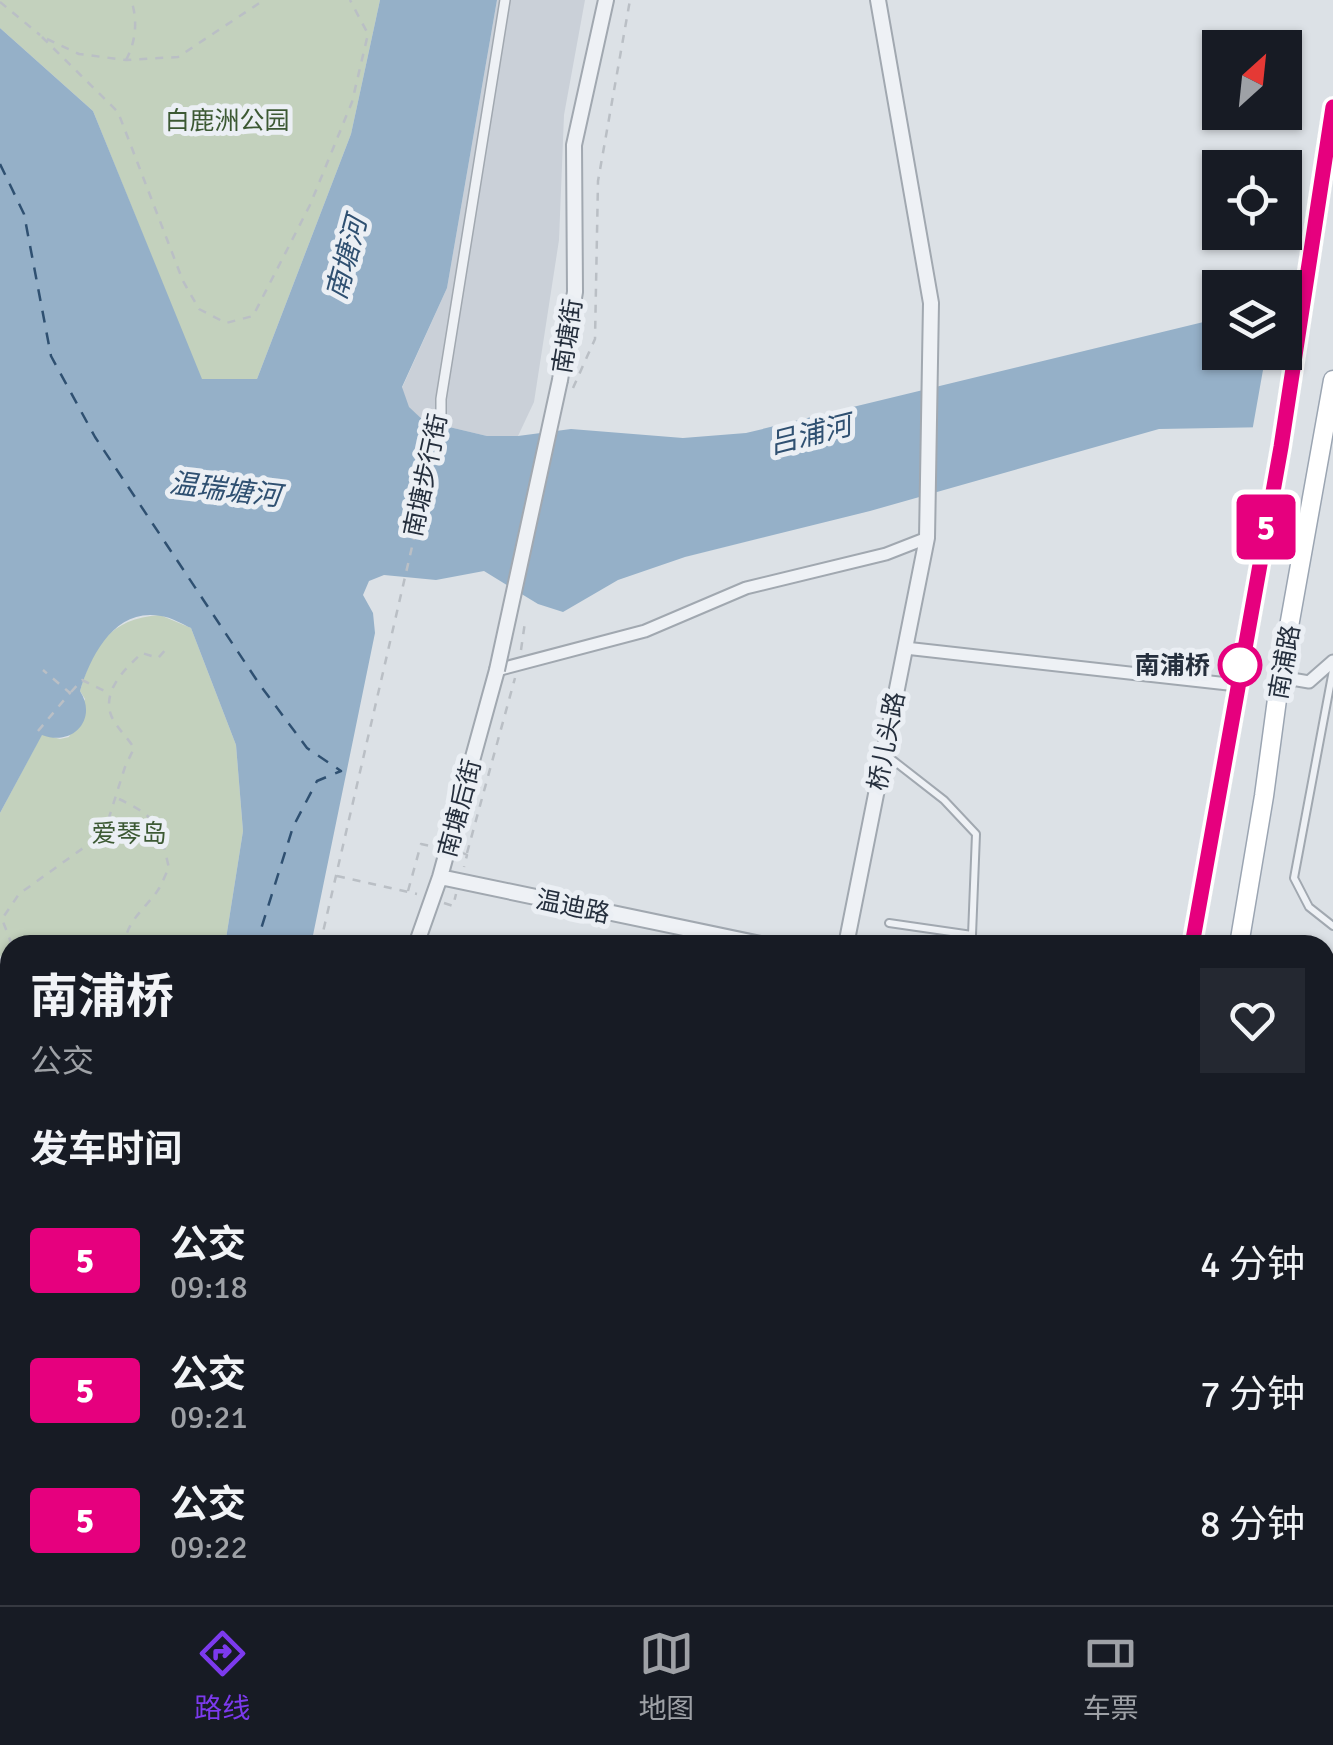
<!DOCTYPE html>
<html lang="zh">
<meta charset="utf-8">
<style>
:root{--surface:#171b24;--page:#242831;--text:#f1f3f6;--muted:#9ea1a6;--line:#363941;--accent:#7c3aed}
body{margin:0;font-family:Signika,"Noto Sans SC",sans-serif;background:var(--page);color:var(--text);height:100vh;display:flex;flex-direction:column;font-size:38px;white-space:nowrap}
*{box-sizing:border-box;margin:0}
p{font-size:32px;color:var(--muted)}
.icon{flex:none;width:55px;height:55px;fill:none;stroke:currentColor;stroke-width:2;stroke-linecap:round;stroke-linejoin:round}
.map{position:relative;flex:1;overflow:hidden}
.sheet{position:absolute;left:0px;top:935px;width:1335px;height:670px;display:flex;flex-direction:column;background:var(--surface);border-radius:30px 30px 0 0;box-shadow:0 2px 8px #0004}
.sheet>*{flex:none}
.badge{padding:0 20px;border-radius:8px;font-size:35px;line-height:65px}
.needle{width:65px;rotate:27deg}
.tools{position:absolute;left:1202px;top:30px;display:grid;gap:20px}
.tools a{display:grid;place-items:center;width:100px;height:100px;border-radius:0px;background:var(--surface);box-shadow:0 2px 8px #0004;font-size:50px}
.map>.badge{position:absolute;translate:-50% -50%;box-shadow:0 0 0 5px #fff}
h2{padding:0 30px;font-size:38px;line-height:90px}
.round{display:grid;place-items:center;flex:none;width:105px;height:105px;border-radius:0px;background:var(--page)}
.summary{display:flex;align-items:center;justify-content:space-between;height:170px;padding:0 30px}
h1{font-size:48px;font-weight:700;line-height:75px}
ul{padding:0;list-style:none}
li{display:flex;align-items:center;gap:30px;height:130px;padding:0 30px}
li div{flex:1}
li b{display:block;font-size:38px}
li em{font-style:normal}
li .badge{min-width:110px;font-weight:700;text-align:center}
.tabs{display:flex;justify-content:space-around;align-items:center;height:140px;border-top:2px solid var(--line);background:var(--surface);font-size:28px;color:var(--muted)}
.tabs a{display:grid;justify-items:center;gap:5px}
.tabs .selected{color:var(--accent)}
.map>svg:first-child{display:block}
</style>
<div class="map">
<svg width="1333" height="1605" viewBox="0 0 1333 1605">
<rect width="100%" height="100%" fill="#dce1e6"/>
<path fill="#cad0d8" d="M497 0H585L564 115 559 240 534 402 518 436H487L424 421 408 407 402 388 447 288Z
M0 1129 10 1157V1595H56L54 1605H0Z"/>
<path fill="#c3d1bd" d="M0 0H380L351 134 257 379H201L93 111 0 28Z
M160 615 191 628 236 745 243 831 225 945H10V974L0 955V813L42 734 60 739 69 737 85 699 80 691C94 645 109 619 160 615Z"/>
<path fill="#95b0c8" d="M380 0H497L447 288 402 387 409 407 424 421 487 436H518L571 429 683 438 746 433 1220 318V352H1285L1333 426 1159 429 870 511 685 557 618 580 563 612 538 604 484 571 436 580 384 575 369 581 363 595 373 613 375 633 311 945H225L243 831 236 745 191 628C182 624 171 617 161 616 115 607 91 655 80 691 98 719 73 747 42 735L0 813V28L93 111 202 379H257L351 134Z
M56 1595H165L162 1605H54Z"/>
<path fill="#dce1e6" d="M1333 297V431L1252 432 1266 353 1285 352V300Z"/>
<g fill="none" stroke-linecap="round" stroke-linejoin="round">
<path stroke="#2f5071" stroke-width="2.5" stroke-dasharray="12 10" stroke-linecap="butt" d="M0 164 24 214 51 356 95 437 260 685 307 748 341 771 317 781 293 827 256 945
M116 1605 117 1595"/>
<defs>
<path id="service" d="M1333 670 1294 878 1309 907 1333 926
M885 754 944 800 976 834 972 935 889 923
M971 945 972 935
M1325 1098 1333 1100
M1325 1235 1333 1237
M798 1595 800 1605
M386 1605V1595
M488 1605 489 1595"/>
<path id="pedestrian" d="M441 420V399L505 0"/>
<path id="minor" d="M905 648 1237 685
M497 670 645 631 746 588 886 554 927 538
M1280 677 1309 682 1333 661
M1325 1307 1333 1309
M632 1595 633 1605"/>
<path id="tertiary" d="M560 380 575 292 574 145 606 0
M440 877 765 945
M416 945 440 877 497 670
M846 945 927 538 931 303 878 0
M1325 1006 1333 1008
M269 1605 270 1595"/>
<path id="primary" d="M1192 945 1281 447 1333 107
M1239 945 1264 796 1280 677 1333 380
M1003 1605 1007 1595
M1048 1605 1052 1595"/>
</defs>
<use href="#service" stroke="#a1a8b0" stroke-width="10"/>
<use href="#pedestrian" stroke="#a1a8b0" stroke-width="12"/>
<use href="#minor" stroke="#a1a8b0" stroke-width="15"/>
<use href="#tertiary" stroke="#a1a8b0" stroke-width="18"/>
<use href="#primary" stroke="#9ba5b2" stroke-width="21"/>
<path stroke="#babfc5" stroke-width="2.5" stroke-dasharray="8 8" stroke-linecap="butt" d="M0 2 40 35
M42 37 118 112 183 281 199 309 226 323 253 316 310 205 352 102 368 34 350 0
M47 39 79 54 126 60 178 57 264 0
M126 60C136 42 138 19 131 0
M573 388 595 339 598 181 630 0
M521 650 525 622
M71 692 82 680 109 693
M38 731 70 693 43 670
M119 799C159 818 159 826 169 868 165 875 162 884 158 890 146 908 125 922 125 945
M463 853 467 855 464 867
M467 853 515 678
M337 876 417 894
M408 891 421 844 436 847
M444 903 453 906 456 894
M12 945 2 919 19 894 86 846 106 827 125 767 134 748C128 738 115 726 111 715 102 690 126 668 142 653L158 658 169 646
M320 945 439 430
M0 1141 10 1172
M45 1605 48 1595"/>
<use href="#service" stroke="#eef1f5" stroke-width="6"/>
<use href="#pedestrian" stroke="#eef1f5" stroke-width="9"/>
<use href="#minor" stroke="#eef1f5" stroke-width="11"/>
<use href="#tertiary" stroke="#eef1f5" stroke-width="14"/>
<path stroke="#fff" stroke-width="15" d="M0 1067 10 1071
M0 1096 10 1101
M991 1595 1013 1605
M1083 1595 1107 1605"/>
<use href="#primary" stroke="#fff" stroke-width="18"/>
<defs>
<path id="tertiary-bridge" d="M497 670 560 380"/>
</defs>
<use href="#tertiary-bridge" stroke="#a1a8b0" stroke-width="18" stroke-linecap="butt"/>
<use href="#tertiary-bridge" stroke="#eef1f5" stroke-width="14"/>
</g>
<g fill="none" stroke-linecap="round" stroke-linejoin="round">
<defs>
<path id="line" d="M1192 945 1281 447 1333 107"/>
</defs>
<use href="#line" stroke="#fff" stroke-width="22"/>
<use href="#line" stroke="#e6007e" stroke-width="15"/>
</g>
<circle fill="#fff" stroke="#e6007e" stroke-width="5" cx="1240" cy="665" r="20"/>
<g text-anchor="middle" stroke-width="10" stroke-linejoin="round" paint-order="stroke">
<g font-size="25" fill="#3c5933" stroke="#ebeff4">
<text x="227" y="129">白鹿洲公园</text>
<text x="129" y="842">爱琴岛</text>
</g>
<g font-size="25" fill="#252f3d" stroke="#ebeff4">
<text transform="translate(567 336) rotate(-81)" y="9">南塘街</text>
<text transform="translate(425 475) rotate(-78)" y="9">南塘步行街</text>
<text transform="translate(1284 662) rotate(-80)" y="9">南浦路</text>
<text transform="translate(886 741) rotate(-79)" y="9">桥儿头路</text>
<text transform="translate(459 808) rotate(-75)" y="9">南塘后街</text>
<text transform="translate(573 906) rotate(12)" y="9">温迪路</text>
</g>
<g font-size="25" font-weight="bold" fill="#252f3d" stroke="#ebeff4" text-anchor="end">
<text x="1210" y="674">南浦桥</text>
</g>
<g font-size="28" font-style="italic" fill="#2f5071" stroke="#ebeff4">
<text transform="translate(346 258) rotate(-75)" y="10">南塘河</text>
<text transform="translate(810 434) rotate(-14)" y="10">吕浦河</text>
<text transform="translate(225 489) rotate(7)" y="10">温瑞塘河</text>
</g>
</g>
</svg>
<div class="tools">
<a><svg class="needle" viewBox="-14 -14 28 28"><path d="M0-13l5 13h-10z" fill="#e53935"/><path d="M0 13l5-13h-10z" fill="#9ea1a6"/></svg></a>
<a><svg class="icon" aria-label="locate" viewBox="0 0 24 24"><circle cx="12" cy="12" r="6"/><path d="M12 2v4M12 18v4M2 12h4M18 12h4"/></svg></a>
<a><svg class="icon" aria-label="layers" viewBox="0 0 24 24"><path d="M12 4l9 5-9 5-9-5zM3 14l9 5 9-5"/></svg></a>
</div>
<b class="badge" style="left:1266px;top:527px;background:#e6007e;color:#fff">5</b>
<section class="sheet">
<div class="summary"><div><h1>南浦桥</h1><p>公交</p></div><a class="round"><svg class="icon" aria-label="heart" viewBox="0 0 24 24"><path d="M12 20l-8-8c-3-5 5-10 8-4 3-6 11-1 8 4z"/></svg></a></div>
<h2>发车时间</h2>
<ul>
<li><span class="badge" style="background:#e6007e;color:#fff">5</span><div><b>公交</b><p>09:18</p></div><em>4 分钟</em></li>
<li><span class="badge" style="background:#e6007e;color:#fff">5</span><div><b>公交</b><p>09:21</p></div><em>7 分钟</em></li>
<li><span class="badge" style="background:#e6007e;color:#fff">5</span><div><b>公交</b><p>09:22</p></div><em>8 分钟</em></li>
</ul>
</section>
</div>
<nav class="tabs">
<a class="selected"><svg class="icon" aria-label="directions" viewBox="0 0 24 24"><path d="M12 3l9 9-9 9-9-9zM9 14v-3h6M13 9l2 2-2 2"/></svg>路线</a>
<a><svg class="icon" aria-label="map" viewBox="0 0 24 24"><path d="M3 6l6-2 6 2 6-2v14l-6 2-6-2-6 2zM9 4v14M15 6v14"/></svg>地图</a>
<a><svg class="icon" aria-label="tickets" viewBox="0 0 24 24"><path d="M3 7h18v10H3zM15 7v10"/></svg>车票</a>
</nav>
